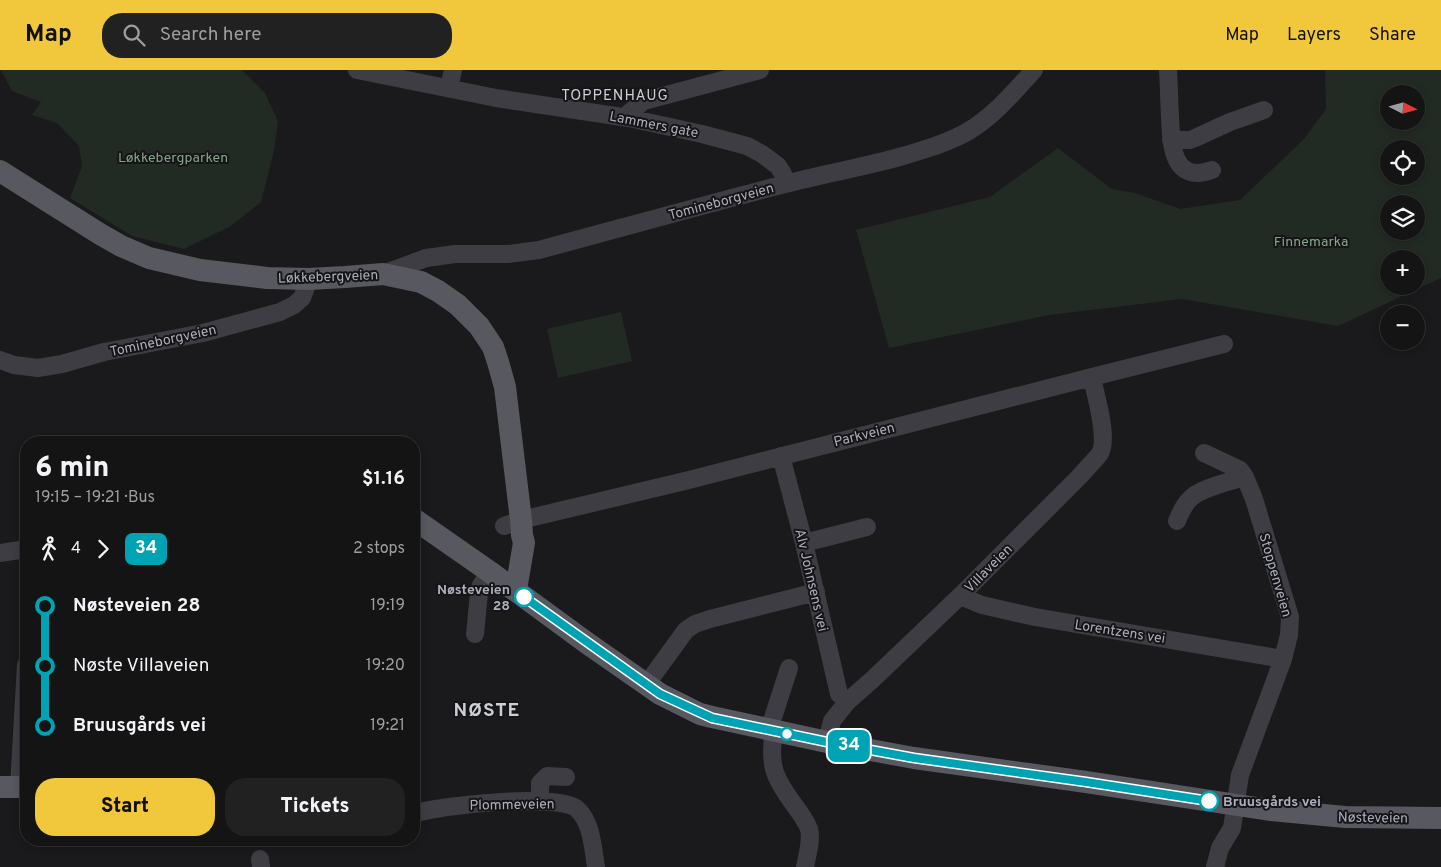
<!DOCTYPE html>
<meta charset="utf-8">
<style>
:root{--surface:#141415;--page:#212122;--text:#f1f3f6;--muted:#9d9ea0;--line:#333334;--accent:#f1c73c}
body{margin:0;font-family:Overpass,sans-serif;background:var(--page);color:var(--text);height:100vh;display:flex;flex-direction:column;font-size:19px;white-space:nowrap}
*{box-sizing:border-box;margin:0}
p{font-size:16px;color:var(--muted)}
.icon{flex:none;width:28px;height:28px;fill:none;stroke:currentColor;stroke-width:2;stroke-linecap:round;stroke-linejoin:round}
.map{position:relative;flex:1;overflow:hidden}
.sheet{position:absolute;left:20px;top:366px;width:400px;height:410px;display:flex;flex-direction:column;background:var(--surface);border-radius:20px;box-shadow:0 2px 8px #0003,0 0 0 1px var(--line)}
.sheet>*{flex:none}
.badge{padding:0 10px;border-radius:8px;font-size:18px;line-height:32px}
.needle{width:32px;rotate:96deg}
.tools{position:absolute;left:1380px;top:15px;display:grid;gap:10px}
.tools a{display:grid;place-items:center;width:45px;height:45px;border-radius:50%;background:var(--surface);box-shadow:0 2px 8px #0003,0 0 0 1px var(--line);font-size:25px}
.map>.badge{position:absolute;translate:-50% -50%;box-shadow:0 0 0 2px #fff}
.legs{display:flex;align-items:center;gap:8px;height:55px;padding:0 15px;font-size:16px}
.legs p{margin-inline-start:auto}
.headline{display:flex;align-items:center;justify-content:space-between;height:85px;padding:0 15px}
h1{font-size:28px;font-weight:800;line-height:38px}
.action{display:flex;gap:10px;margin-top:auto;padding:10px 15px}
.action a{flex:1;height:58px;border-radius:20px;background:var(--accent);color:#111;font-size:20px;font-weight:800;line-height:58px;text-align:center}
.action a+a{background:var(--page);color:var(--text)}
ul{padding:0 15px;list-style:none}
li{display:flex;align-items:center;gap:18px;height:60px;font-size:19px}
li i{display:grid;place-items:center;width:8px;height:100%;margin:0 6px;background:currentColor}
li i::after{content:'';width:12px;height:12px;margin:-6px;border:4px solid;border-radius:50%;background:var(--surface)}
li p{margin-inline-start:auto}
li:first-child i{background:linear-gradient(#0000 50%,currentColor 0)}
li:last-child i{background:linear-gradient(currentColor 50%,#0000 0)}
header{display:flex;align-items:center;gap:30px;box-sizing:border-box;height:70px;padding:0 25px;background:var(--accent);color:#111}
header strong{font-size:24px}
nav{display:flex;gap:28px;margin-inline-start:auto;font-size:18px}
.search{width:350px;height:45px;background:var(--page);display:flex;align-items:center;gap:12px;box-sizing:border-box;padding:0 18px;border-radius:20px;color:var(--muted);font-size:19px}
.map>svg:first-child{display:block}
</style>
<header>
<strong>Map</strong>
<div class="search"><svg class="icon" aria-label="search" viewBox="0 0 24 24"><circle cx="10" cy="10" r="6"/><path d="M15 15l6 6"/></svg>Search here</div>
<nav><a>Map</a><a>Layers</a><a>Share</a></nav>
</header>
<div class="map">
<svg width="1441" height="797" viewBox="0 0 1441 797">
<rect width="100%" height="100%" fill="#1a1a1c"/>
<path fill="#212a23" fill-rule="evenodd" d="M1 0H242L265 23 278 51 274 81 261 132 231 156 184 179 132 166 70 128 82 96 79 76 57 53 32 45 41 32 12 21Z
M1325 0H1441V208L1338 256 1182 229 1049 245 889 278 856 160 990 127 1058 78 1112 119 1135 123 1180 139 1240 130 1304 69 1326 39ZM1389 24H1416V51H1389ZM1389 79H1416V106H1389ZM1389 134H1416V161H1389ZM1389 189H1416V216H1389Z
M621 242 632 291 558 308 547 259Z"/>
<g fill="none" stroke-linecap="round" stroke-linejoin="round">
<path stroke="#3d3d43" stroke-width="18" d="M357 0 496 28 629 48 702 64 747 76 762 84 778 96 783 104 786 114
M1168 0C1169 15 1169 31 1170 46 1171 74 1172 114 1212 100
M449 18 453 0
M629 48 630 42 644 31 760 0
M1171 70H1190L1195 68 1230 52 1264 40
M383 204 426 188 455 184H508L539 180C621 158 703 135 785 114 824 104 864 97 903 86 926 79 947 73 967 62 993 47 1014 22 1034 0
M0 290 14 295 38 298 62 294 104 282 203 263 280 242 294 235 302 228 309 209
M1204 383 1240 400 1245 407 1254 429 1290 547 1289 565 1283 589 1240 705 1232 758 1220 778 1215 797
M781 386 804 473 839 624 847 632
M1177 451C1180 444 1183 436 1189 430 1199 418 1229 412 1245 407
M504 456 521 450 685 411 1092 307 1224 274
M804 473 867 457
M0 483 26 479
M960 526 982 535 1035 547 1283 589
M475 564 479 523 481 515 490 502
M646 615 686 560 695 554 710 549 816 522
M769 660 789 598
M774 661C768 696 775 709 795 736 800 743 806 751 809 759 812 771 807 785 805 797
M827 672 832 651 847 632 873 609 960 526 1079 407 1099 385C1110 370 1095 325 1092 307
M19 717 26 595
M540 731V713L547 706 566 707
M414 744C438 735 559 723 577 739 592 752 593 779 596 797
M260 789 261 797"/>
<path stroke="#575860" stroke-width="22" d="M0 101 100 164 121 176 149 188 200 200 267 208 309 209 345 207 383 204 421 212 438 221 458 235 479 256 493 277 498 292 505 317 521 450 522 465 524 473 517 514 514 519
M414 449 490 502 587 573 660 624 700 644 712 647 827 672 914 688 1086 712 1270 740 1345 747 1441 748
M0 717H26"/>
</g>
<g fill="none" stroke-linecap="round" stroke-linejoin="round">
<defs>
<path id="line-1" d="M524 527 660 624 712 648 827 672 914 688 1086 712 1209 731"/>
</defs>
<use href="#line-1" stroke="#fff" stroke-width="11"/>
<use href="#line-1" stroke="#00a3b4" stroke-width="8"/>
</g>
<g fill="#fff" stroke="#00a3b4" stroke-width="2.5">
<circle cx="524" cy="527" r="9"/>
<circle cx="787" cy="664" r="6"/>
<circle cx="1209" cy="731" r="9"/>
</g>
<g text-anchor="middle" stroke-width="4" stroke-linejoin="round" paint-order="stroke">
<g font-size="14" fill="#acafbb" stroke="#151417">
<text transform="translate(654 54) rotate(11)" y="5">Lammers gate</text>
<text transform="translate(721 131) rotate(-15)" y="5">Tomineborgveien</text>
<text transform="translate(328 206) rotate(-2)" y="5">Løkkebergveien</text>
<text transform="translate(163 270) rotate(-12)" y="5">Tomineborgveien</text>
<text transform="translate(864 364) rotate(-14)" y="5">Parkveien</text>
<text transform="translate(988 498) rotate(-45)" y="5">Villaveien</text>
<text transform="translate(1276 505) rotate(74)" y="5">Stoppenveien</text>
<text transform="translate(812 510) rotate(77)" y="5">Alv Johnsens vei</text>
<text transform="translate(1120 561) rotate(9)" y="5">Lorentzens vei</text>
<text transform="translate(512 734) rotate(-1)" y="5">Plommeveien</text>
<text transform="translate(1373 747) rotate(1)" y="5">Nøsteveien</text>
</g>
<g font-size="14" fill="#84a689" stroke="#151417">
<text x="173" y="92">Løkkebergparken</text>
<text x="1311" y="176">Finnemarka</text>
</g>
<g font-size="14" font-weight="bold" fill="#acafbb" stroke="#151417" text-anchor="end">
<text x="510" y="524">Nøsteveien<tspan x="510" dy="16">28</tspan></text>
<text x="1223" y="736" text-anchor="start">Bruusgårds vei</text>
</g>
<g font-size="15" letter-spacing="1" fill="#cdcfd7" stroke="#151417">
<text x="615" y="30">TOPPENHAUG</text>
</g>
<g font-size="19" font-weight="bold" letter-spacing="1" fill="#cdcfd7" stroke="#151417">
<text x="487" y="646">NØSTE</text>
</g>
</g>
</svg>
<div class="tools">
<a><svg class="needle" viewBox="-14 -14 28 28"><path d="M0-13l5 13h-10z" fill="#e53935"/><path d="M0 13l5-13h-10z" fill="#9d9ea0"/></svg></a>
<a><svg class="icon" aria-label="locate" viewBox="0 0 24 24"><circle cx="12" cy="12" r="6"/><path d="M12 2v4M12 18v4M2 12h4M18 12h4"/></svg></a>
<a><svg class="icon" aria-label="layers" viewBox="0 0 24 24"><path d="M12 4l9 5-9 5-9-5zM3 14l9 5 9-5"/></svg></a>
<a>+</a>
<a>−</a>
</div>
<b class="badge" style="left:849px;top:676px;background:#00a3b4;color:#fff">34</b>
<section class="sheet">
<div class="headline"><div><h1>6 min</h1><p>19:15 – 19:21 · Bus</p></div><b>$1.16</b></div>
<div class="legs"><svg class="icon" aria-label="walk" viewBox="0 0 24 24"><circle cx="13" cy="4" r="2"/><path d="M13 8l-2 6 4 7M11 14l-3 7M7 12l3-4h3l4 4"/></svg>4<svg class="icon" aria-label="forward" viewBox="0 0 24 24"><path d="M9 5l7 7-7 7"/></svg><b class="badge" style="background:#00a3b4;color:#fff">34</b><p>2 stops</p></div>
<ul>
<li><i style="color:#00a3b4"></i><b>Nøsteveien 28</b><p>19:19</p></li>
<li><i style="color:#00a3b4"></i><span>Nøste Villaveien</span><p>19:20</p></li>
<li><i style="color:#00a3b4"></i><b>Bruusgårds vei</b><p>19:21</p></li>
</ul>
<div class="action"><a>Start</a><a>Tickets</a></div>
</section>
</div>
